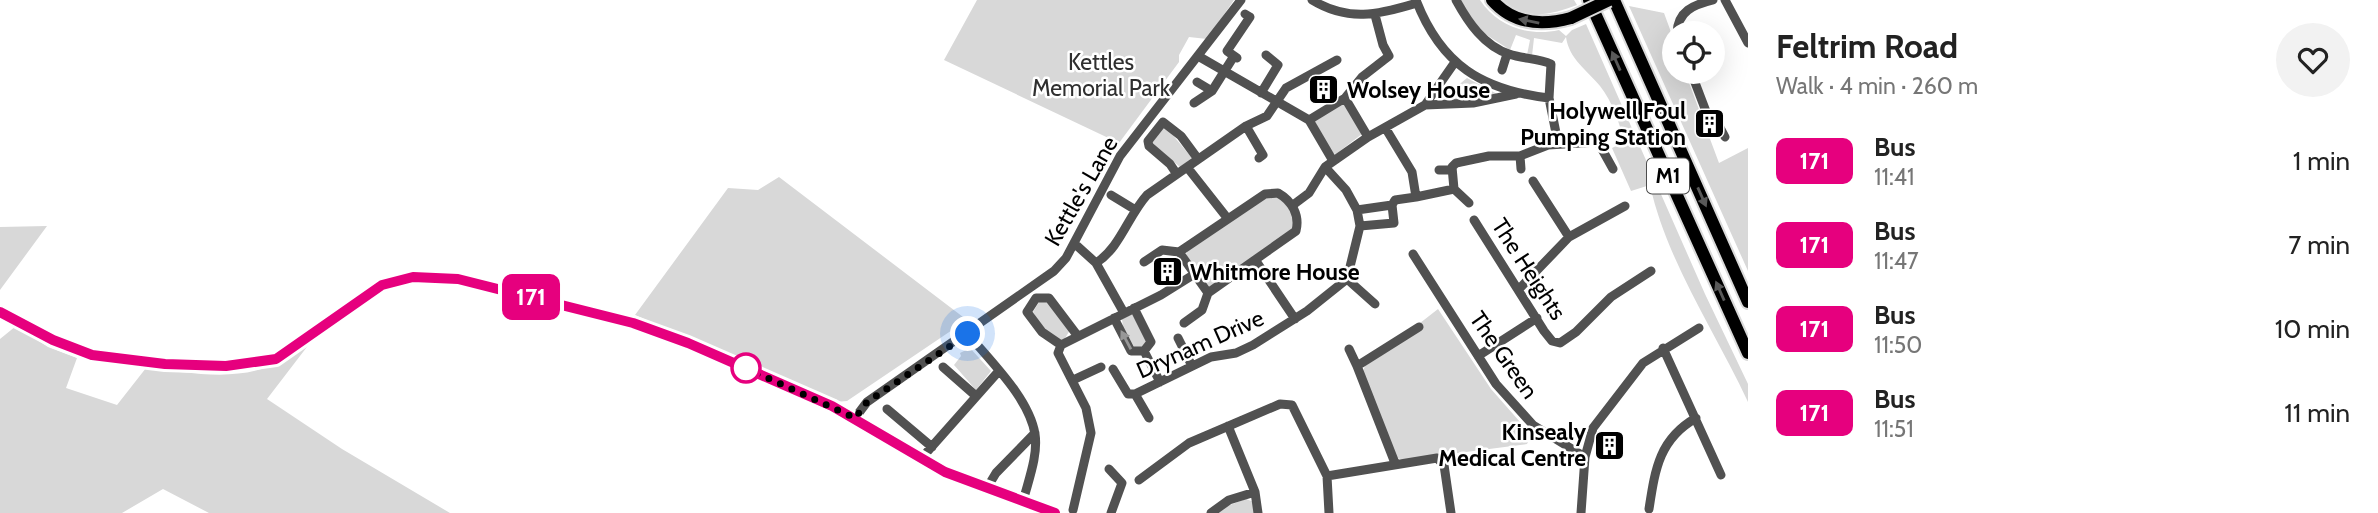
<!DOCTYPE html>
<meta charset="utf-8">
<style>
:root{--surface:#fff;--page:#f2f2f2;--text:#222;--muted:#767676}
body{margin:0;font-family:Cabin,sans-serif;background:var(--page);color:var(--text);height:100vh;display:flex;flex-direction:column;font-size:26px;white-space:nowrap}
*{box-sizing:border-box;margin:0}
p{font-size:23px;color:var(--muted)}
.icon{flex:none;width:38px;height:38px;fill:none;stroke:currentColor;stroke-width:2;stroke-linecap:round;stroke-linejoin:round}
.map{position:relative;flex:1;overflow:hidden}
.side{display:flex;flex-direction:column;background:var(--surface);width:630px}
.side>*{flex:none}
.badge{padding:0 14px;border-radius:10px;font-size:24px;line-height:46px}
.fabs{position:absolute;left:1662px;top:21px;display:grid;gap:14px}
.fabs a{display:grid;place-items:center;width:63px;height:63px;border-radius:50%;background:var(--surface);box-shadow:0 7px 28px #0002;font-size:35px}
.you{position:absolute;width:35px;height:35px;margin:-18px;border:5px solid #fff;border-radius:50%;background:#1a73e8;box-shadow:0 0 0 10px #1a73e833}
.map>.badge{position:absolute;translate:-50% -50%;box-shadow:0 0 0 4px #fff}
.round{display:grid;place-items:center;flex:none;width:74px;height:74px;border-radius:37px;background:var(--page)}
.summary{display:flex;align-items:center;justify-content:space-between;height:119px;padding:0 28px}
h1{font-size:33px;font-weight:800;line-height:52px}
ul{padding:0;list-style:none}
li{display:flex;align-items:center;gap:21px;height:84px;padding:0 28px}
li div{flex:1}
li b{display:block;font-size:26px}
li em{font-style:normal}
li .badge{min-width:77px;font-weight:700;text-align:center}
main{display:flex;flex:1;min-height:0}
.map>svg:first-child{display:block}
</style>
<main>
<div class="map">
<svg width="1748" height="513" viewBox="0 0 1748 513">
<rect width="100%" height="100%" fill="#fff"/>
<path fill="#d8d8d8" d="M977 0H1234L1207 39 1189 37 1179 55V62L1119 143 944 60Z
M1459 0H1480C1497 26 1528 37 1559 30L1566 36 1572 30 1586 24 1705 294 1748 384V402C1715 331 1667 262 1650 185L1631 191 1612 148 1624 142C1620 124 1612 101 1600 86 1587 70 1569 59 1566 37L1562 43 1534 38 1532 56 1527 55 1530 40 1516 35 1510 50 1482 32Z
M1503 0H1574L1577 5C1551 15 1526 21 1503 0Z
M1629 6 1664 13 1675 43V72H1685L1719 163 1748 148V271Z
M1467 78 1501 96 1447 102 1445 96Z
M1341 104 1345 105 1362 134 1336 154 1331 153 1314 120Z
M1166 127 1192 158 1180 167 1151 143 1161 129Z
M779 177 967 320 847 401 835 402 635 315 728 188 758 190Z
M1267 197H1278C1288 206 1295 214 1294 228L1209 288 1186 255 1187 251Z
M47 226 0 290V227Z
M1046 300 1070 330 1064 340C1049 340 1040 324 1033 312L1039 302Z
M1438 309 1491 389 1527 430 1523 434 1532 433 1527 444 1404 460 1397 458 1362 373 1365 366Z
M1132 314 1147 339 1143 347 1135 348 1123 327 1122 319Z
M16 326 48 347 77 358 66 388 117 405 146 368C187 372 238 383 276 363 289 357 301 347 313 339L267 399 342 449 450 513H209L163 489 122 513H0V339Z
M970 348 991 371 976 390 954 365 961 356 960 353Z
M1246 499 1254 502 1256 513H1218L1227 506Z"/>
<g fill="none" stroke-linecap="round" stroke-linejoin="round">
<defs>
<path id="highway" d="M1492 0C1513 24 1542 26 1571 18
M1589 0 1748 353
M1614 0 1748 302"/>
</defs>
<use href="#highway" stroke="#dbdbdb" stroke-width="16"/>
<path stroke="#515151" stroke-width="9" d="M1312 0C1348 22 1378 15 1417 3
M1416 0C1441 65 1482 90 1549 98L1558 143
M1456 0C1468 22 1484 46 1509 54 1523 59 1538 58 1551 64L1549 98
M1725 0 1748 43
M1677 33C1678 11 1693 5 1713 0
M1198 56 1309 120
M1237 58 1227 51 1250 17 1245 14
M1502 70 1507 54
M1691 72 1707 114 1716 120 1725 137
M1197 82 1212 91
M1261 93 1278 65 1266 55
M1345 98 1362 77 1389 56 1383 45 1375 15
M1194 103 1212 91 1234 56
M1425 105 1473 103 1516 94
M1246 126 1263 155 1259 158
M1386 129 1412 172 1416 197 1395 200 1392 205
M1368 137 1425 105 1455 62
M1520 156 1521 169
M1187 167 1228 219
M1439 170H1452
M1176 173 1170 164 1149 146 1148 141 1163 122 1181 136 1198 159
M1533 181 1569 237
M1454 189 1452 167 1456 163 1489 156H1520L1548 145 1598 142 1613 169
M1111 195 1134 209
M1416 197 1454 189 1469 203
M1293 205 1309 193 1325 167
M1357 210 1392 205 1394 223 1360 226
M1474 220 1544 331 1552 341 1560 343 1576 332 1611 297 1651 271
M1074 243 1096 263 1124 313
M1179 252 1265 194 1278 193C1292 201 1300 215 1296 231L1208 293
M1179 252 1208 293
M1413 254 1496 384 1533 425 1585 457
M1256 261 1295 319
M1144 262 1162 250 1179 252
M1096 263C1120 248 1128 216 1147 195L1246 126 1267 116 1286 88 1337 60
M1347 279 1375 304
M1519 289 1569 237 1625 206
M0 312 53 340 92 355 165 364 226 366 276 359 382 285 413 277 458 279 633 323 688 343 832 406 945 472 1055 513
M1114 318 1131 351H1144L1151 342 1134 308
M1184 323 1202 310 1208 293
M968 334C991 362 1029 398 1035 434 1038 453 1030 476 1025 494
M1178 338 1192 366
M1061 345 1058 353 1086 408 1091 433 1073 510
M1061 345 1161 295 1193 275
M1061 345 1042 332 1027 312 1036 298H1049L1077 335
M1663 348 1721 475
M1349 349 1357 366
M1144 351 1160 382
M1478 356 1537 318
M943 367 976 396
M1113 369 1128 394H1135
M1073 380 1101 367
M887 409 932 447
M855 418 867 402 1054 271 1066 258 1120 156 1241 0
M1149 418 1135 394 1211 357 1236 353 1253 345 1307 311 1347 279 1360 226 1357 210 1346 190 1325 167 1368 137 1345 98 1309 120 1333 161
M1228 426 1255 492 1258 513
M927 452 998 372
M1395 463 1357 366 1419 327
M1109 469 1122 483 1111 513
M1327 476 1437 458 1444 465 1451 513
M1139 480 1189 443 1280 404 1292 405 1327 476 1329 513
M987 488 996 473 1035 433
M1649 509C1655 470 1659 439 1696 418
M1211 513 1229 500 1255 492
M1581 513 1585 457 1593 428 1643 363 1699 328"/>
<use href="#highway" stroke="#000" stroke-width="12"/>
<defs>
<path id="highway-bridge" d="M1571 18 1609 0"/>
</defs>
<use href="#highway-bridge" stroke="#dbdbdb" stroke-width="16" stroke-linecap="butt"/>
<use href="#highway-bridge" stroke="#000" stroke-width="12"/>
</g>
<defs><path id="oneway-solid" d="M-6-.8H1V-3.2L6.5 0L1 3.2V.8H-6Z" transform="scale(1.75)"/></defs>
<g fill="#595959">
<use href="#oneway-solid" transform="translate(1529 21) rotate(-168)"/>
<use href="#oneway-solid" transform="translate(1616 61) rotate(-114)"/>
<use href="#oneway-solid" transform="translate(1702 197) rotate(66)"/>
<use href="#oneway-solid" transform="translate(1720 291) rotate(-114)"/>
</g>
<use fill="#979797" href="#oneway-solid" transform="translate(1126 340) rotate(-118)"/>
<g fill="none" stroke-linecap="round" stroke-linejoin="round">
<defs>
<path id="line" d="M0 312 53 340 92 355 165 364 226 366 276 359 382 285 413 277 458 279 633 323 688 343 832 406 945 472 1055 513"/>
</defs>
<use href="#line" stroke="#fff" stroke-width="16"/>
<use href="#line" stroke="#e6007e" stroke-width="10"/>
<path stroke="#000" stroke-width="7" stroke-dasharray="0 12.6" d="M746 368 855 418 867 402 968 334"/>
</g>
<defs>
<symbol id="building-square" viewBox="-11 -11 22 22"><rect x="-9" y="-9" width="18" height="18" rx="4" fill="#000" stroke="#fff"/><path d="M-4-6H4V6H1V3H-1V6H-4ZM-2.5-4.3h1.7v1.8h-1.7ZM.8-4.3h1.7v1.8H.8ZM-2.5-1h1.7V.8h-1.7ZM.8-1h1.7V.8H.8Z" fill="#fff"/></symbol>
</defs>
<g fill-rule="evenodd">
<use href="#building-square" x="1306" y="72" width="35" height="35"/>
<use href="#building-square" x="1692" y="106" width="35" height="35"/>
<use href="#building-square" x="1150" y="254" width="35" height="35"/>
<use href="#building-square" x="1592" y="428" width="35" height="35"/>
</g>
<circle fill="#fff" stroke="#e6007e" stroke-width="3.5" cx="746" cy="368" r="14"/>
<g text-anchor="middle" stroke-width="5" stroke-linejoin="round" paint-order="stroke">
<rect fill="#fff" stroke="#4c4c4c" stroke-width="2" x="1647" y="158.5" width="42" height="35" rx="5"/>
<g font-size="21" font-weight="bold" fill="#000">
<text x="1668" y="183">M1</text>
</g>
<g font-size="23" fill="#2f2f2f" stroke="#fff">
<text x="1101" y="70">Kettles<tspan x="1101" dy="26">Memorial Park</tspan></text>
</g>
<g font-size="23" font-weight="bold" fill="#000" stroke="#fff" text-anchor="start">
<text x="1347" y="98">Wolsey House</text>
<text x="1686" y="119" text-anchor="end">Holywell Foul<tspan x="1686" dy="26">Pumping Station</tspan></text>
<text x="1190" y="280">Whitmore House</text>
<text x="1586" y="440" text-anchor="end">Kinsealy<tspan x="1586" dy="26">Medical Centre</tspan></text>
</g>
<g font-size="23" fill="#000" stroke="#fff">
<text transform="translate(1081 191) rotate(-60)" y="8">Kettle's Lane</text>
<text transform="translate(1529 269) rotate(57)" y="8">The Heights</text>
<text transform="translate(1200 344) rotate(-24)" y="8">Drynam Drive</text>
<text transform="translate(1504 355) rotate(55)" y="8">The Green</text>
</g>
</g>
</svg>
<div class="fabs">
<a><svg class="icon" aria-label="locate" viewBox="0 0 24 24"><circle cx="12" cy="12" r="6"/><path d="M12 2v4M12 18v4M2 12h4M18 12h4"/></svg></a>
</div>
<div class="you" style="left:968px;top:334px"></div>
<b class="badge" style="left:531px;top:297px;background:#e6007e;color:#fff">171</b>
</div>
<section class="side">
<div class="summary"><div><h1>Feltrim Road</h1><p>Walk · 4 min · 260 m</p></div><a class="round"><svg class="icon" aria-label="heart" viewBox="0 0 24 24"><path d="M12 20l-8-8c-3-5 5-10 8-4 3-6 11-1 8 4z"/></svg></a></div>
<ul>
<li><span class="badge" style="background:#e6007e;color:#fff">171</span><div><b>Bus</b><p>11:41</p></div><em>1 min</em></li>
<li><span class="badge" style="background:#e6007e;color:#fff">171</span><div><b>Bus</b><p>11:47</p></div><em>7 min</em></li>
<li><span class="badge" style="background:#e6007e;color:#fff">171</span><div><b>Bus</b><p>11:50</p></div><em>10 min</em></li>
<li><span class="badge" style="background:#e6007e;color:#fff">171</span><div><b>Bus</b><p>11:51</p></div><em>11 min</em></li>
</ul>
</section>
</main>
